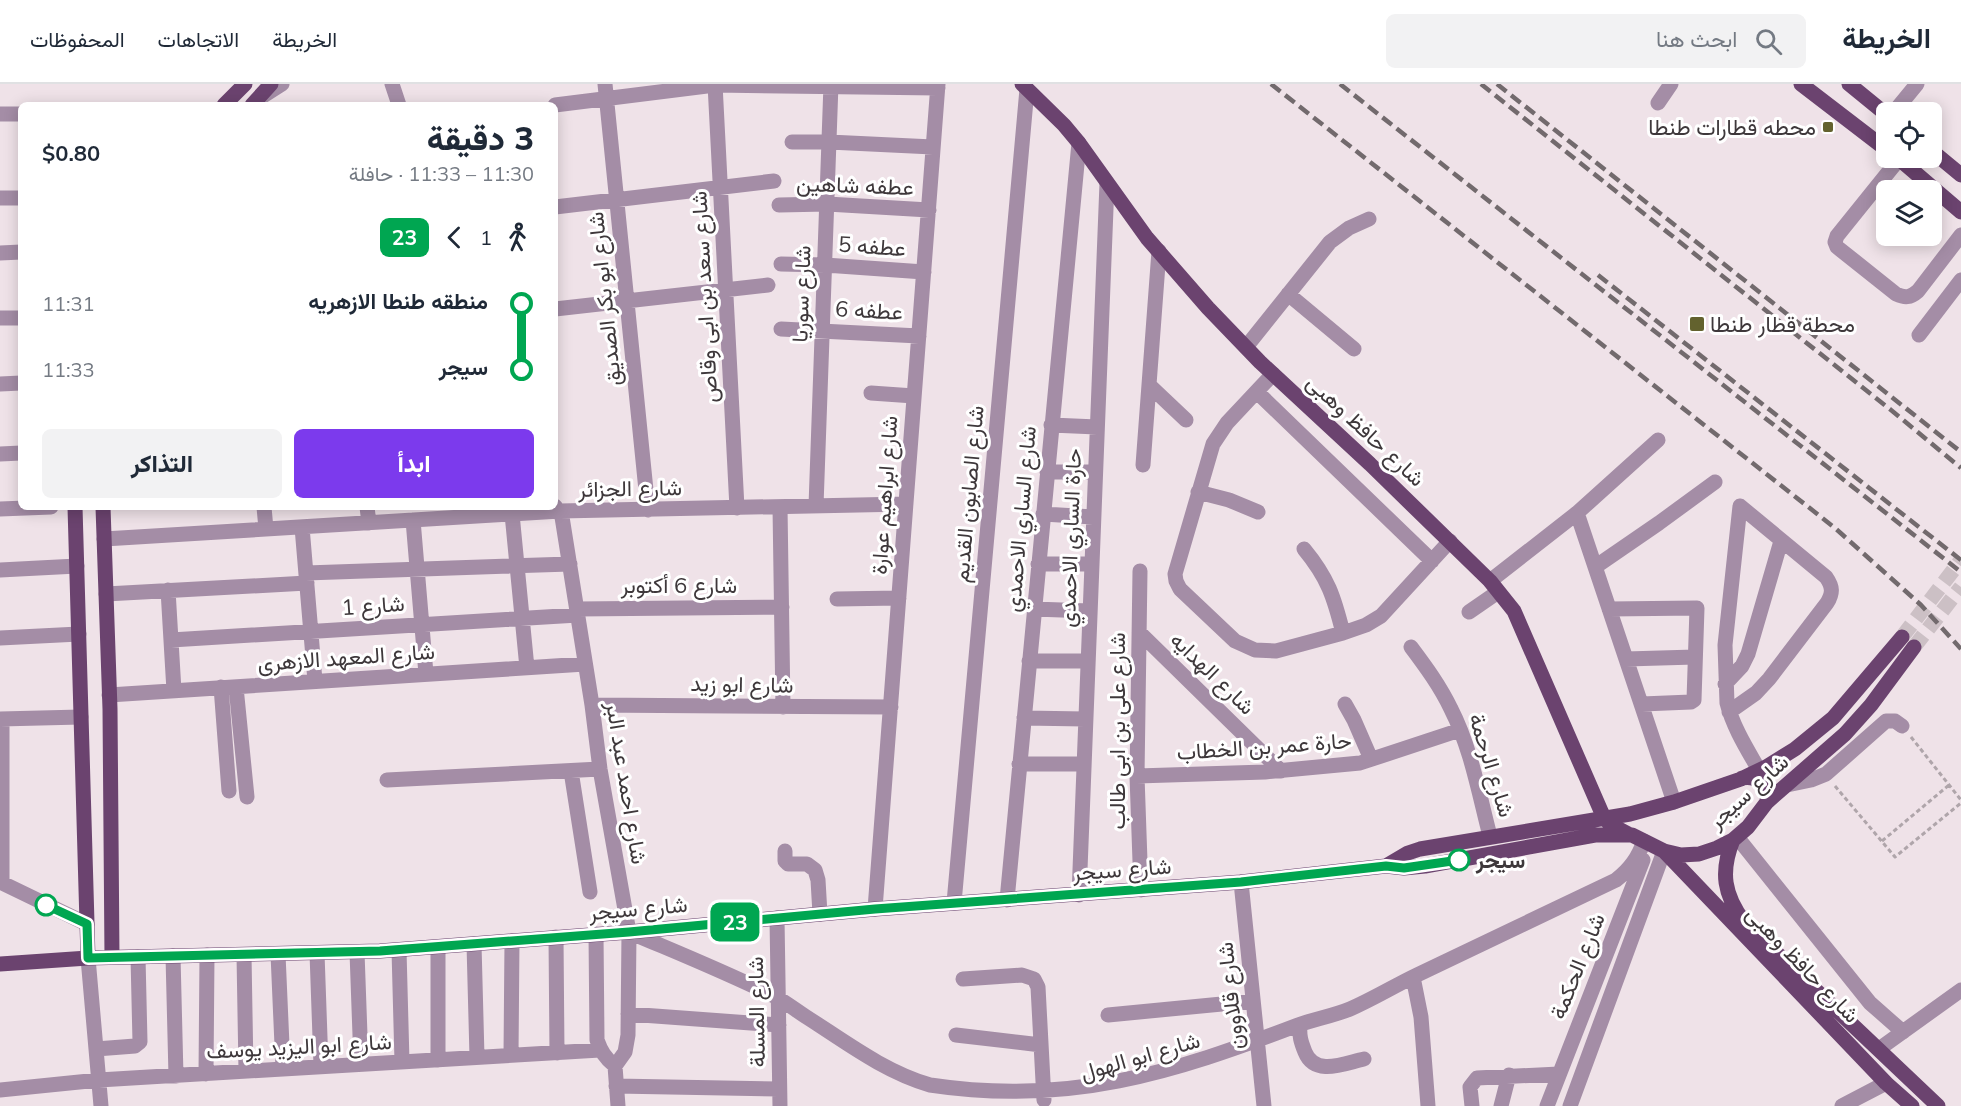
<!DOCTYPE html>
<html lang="ar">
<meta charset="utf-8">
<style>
:root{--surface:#fff;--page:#f2f2f3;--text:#1f2937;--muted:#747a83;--line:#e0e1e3;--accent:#7c3aed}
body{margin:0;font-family:Mulish,Vazirmatn,sans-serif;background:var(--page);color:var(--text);direction:rtl;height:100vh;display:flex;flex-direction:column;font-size:22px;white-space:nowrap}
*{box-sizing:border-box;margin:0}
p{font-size:20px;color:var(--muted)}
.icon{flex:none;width:33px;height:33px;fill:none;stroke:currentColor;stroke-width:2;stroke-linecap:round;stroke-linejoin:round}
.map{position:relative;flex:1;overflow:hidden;direction:ltr}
.side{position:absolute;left:18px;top:18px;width:540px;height:408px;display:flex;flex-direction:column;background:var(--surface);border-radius:9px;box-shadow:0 3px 15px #0003;direction:rtl}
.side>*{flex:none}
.badge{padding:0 12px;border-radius:9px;font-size:21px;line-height:39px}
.tools{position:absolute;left:1876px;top:18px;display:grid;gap:12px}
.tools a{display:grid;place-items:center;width:66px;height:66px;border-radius:9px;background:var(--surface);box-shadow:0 3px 15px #0003;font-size:30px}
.map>.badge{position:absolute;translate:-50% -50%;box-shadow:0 0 0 3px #fff}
.legs{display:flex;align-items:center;gap:9px;height:66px;padding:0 24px;font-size:20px}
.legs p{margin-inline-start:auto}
.overview{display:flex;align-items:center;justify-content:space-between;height:102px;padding:0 24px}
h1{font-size:33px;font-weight:800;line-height:45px}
.button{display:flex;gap:12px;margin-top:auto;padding:12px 24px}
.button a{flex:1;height:69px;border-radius:9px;background:var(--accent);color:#fff;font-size:24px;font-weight:800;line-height:69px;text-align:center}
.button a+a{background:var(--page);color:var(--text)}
ul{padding:0 24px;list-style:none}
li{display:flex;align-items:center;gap:21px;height:66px;font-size:22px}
li i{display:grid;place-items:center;width:9px;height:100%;margin:0 8px;background:currentColor}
li i::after{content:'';width:15px;height:15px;margin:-8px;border:4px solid;border-radius:50%;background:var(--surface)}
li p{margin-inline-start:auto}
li:first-child i{background:linear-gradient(#0000 50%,currentColor 0)}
li:last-child i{background:linear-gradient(currentColor 50%,#0000 0)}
header{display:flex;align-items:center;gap:36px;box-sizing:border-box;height:84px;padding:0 30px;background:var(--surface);border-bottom:2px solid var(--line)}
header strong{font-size:28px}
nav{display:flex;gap:33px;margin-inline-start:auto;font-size:21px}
.search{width:420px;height:54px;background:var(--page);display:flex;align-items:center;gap:15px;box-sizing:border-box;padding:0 21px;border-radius:9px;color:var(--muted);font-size:22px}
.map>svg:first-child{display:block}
</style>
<header>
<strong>الخريطة</strong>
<div class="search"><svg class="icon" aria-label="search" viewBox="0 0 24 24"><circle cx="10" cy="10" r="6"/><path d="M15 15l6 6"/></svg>ابحث هنا</div>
<nav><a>الخريطة</a><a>الاتجاهات</a><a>المحفوظات</a></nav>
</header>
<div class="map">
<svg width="1961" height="1022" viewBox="0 0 1961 1022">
<rect width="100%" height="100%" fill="#efe2e8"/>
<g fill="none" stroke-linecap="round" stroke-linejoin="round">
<path stroke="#ccc0c5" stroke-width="15" stroke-dasharray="15 8" stroke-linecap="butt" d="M1902 553 1961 476
M1914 563 1961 503"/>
<path stroke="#afa5aa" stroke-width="3" stroke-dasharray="4.5 3" stroke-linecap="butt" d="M1911 653 1961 716
M1835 702 1895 773 1961 719
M1882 757 1949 701"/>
<path stroke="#a48da6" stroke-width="15" d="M392 0 399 21
M605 0 648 426
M715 0 737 424
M260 14 282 0
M1658 19 1671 0
M555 21 715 1 938 4
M1894 28 1917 0
M0 30H21
M792 58H829L933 63
M1899 75 1837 152 1835 158 1837 163 1896 210C1905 214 1910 214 1918 207L1961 151
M0 114H21
M779 121 827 120 929 126
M555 123 774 97
M0 169 21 168
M781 180 825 181 924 188
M1288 210 1354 265
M555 225 768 201
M0 234H21
M781 245 919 252
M1919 251 1961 196
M1246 263 1330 158 1349 144 1369 135
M1273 290 1227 339 1213 360 1175 490 1176 497 1180 505 1235 557 1255 566 1276 567 1343 549 1366 541 1381 532 1450 457
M0 300 21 299
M1149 301 1186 336
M1257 308 1432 477
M871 309 914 312
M1051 341 1097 343
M0 370 21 369
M1143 381 1159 167
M1047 388H1095
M1198 408 1229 416 1258 428
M555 422 562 433 592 621 600 685 629 848 628 951 625 968 615 982
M816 422 831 0
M1740 422 1725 561 1727 619C1733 643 1747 665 1759 686
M264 423 266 445
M367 423 369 439
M780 423 783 623
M0 425 51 423
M1577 429 1674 718
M512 430 527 584
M1043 430 1093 433
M413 436 426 590
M302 443 315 597
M104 455 560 427 906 420
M1304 465C1328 494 1334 513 1343 549
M1038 480H1091
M1595 483 1659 439 1715 398
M0 486 77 482
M1140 487 1137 692 1141 806
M306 489 570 480
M1490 497 1577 429 1658 356
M168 506 174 607
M106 510 307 499
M837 515 899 514
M577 525 782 523
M1034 525 1089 527
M1609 525 1697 524 1694 616 1691 618 1642 620
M1469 528 1498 508
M1139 548 1281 687
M0 554 79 550
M171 556 578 531
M1411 563C1426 583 1440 602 1451 625 1471 664 1479 710 1490 752
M1626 575 1695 573
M1029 577H1087
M1725 600 1742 582 1748 570 1781 457
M221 603 229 707
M236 603 247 713
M109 611 585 580
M1345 620 1354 636 1371 675
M592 621 891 623
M1729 628 1756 609 1769 595 1827 519C1833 509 1833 503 1826 493L1740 422
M1024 634 1085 635
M0 635 81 633
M2 635V799
M1019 680H1083
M571 687 590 808
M1137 692 1265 688 1360 679 1460 646
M387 696 600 685
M1787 701 1811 696 1826 690 1886 637H1895L1902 642
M1737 753 1870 919 1903 948
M785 767V777L788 780H807L815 786 818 796 820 830
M0 798 87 840
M1241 798 1264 1022
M1079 811 1107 99
M1007 816 1079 59
M954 819 1027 5
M875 825 938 0
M777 834 780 1022
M629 848C678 869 728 889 776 913 787 919 797 927 808 934 847 959 885 988 930 1001 1069 1022 1172 989 1298 941 1315 935 1333 932 1350 925 1373 915 1394 902 1417 891 1483 859 1550 828 1616 796 1630 785 1638 774 1644 757
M596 850 597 956C601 967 605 974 615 982L618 1022
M556 853 557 969
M474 860 477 973
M438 863V976
M399 866 402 978
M357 868 361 979
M317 869 321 982
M278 870 283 984
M244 871 246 987
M173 872 176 992
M88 874 101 1022
M1413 893 1421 933 1428 1022
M963 895 1022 891 1034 895 1038 903 1044 1016
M628 930 779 941
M1108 931 1253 917
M1300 941C1299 952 1301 958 1305 968 1315 993 1345 979 1364 975
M956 951 1041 961
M96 965 135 962 140 958 138 873
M1879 965 1961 906
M511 971 512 857
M206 990 207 871
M616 1002 779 1005
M0 1006 99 996 600 966
M1472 1022 1470 1003 1477 994 1559 990
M1501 1022 1509 991
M1547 1022 1643 776
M1570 1022 1664 767
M1842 1022 1886 999"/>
<path stroke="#6b436f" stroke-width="15" d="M1022 0 1064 41 1079 59 1147 154 1208 224 1260 278 1370 380 1490 497 1514 527 1604 734 1611 741 1628 750
M1801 0 1887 66
M1849 0 1887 31
M224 21 245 0
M252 21 271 0
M1932 67 1961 91
M1898 74 1961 128
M75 423 88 874
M103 423 110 625 112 873
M1742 694C1758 691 1769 702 1767 718
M1733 756C1720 788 1724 811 1744 838L1938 1022
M1664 767 1886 999 1912 1022
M1386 782 1408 769 1420 765 1630 730 1674 718 1741 695 1766 683 1795 665 1833 634 1902 553
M0 880 88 874 380 867 629 848 875 825 1241 798 1386 782 1404 784 1425 782 1595 751H1632L1664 767 1681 771 1699 770 1717 764 1733 756 1748 743 1767 718 1845 650 1871 621 1914 563"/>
<path stroke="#726a6d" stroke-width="4.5" stroke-dasharray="12 6" stroke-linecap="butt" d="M1271 0 1835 444 1921 521 1961 565
M1340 0 1961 488
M1481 0 1891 326 1961 384
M1497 0 1961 368
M1598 191 1961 476"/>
</g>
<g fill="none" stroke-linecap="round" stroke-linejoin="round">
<defs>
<path id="line-1" d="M46 821 87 840 88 874 380 867 629 848 875 825 1241 798 1386 782 1404 784 1459 776"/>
</defs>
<use href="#line-1" stroke="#fff" stroke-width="14"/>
<use href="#line-1" stroke="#00a651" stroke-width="9"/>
</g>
<g fill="#63622e" stroke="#fff" stroke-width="2">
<rect x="1822" y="37" width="12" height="12" rx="3"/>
<rect x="1689" y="232" width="16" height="16" rx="3"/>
</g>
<g fill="#fff" stroke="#00a651" stroke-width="3">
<circle cx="1459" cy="776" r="10"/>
<circle cx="46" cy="821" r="10"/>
</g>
<g text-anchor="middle" stroke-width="6" stroke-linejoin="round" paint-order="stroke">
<g font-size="22" fill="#3e383b" stroke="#fff" text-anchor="end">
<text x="1816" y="51">محطه قطارات طنطا</text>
<text x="1710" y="248" text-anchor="start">محطة قطار طنطا</text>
</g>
<g font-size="22" fill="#3e383b" stroke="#fff">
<text transform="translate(855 101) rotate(2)" y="8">عطفه شاهين</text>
<text transform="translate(872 162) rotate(4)" y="8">عطفه 5</text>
<text transform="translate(801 210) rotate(-88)" y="8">شارع سوريا</text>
<text transform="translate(704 213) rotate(-93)" y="8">شارع سعد بن ابى وقاص</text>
<text transform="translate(604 215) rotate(-96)" y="8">شارع ابو بكر الصديق</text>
<text transform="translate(869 226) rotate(3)" y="8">عطفه 6</text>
<text transform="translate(1366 346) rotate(43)" y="8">شارع حافظ وهبى</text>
<text transform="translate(630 404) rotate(-1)" y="8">شارع الجزائر</text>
<text transform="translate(968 410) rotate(-85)" y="8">شارع الصابون القديم</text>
<text transform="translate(884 411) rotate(-86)" y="8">شارع ابراهيم عوارة</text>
<text transform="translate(1020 435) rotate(-85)" y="8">شارع الساري الاحمدي</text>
<text transform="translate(1070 454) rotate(-88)" y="8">حارة الساري الاحمدي</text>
<text x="679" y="509">شارع 6 أكتوبر</text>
<text transform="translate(373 521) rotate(-4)" y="8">شارع 1</text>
<text transform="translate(346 573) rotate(-4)" y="8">شارع المعهد الازهرى</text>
<text transform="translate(1213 589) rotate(44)" y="8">شارع الهدايه</text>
<text transform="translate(742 600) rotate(1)" y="8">شارع ابو زيد</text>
<text transform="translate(1117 647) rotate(-90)" y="8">شارع على بن ابى طالب</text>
<text transform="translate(1264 662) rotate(-4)" y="8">حارة عمر بن الخطاب</text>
<text transform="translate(1492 681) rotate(73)" y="8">شارع الرحمة</text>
<text transform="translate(627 699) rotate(81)" y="8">شارع احمد عبد البر</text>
<text transform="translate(1748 707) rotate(-42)" y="8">شارع سيجر</text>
<text transform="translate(1122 785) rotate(-4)" y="8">شارع سيجر</text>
<text transform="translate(638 824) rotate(-5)" y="8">شارع سيجر</text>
<text transform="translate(1803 880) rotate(46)" y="8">شارع حافظ وهبى</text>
<text transform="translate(1577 882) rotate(-68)" y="8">شارع الحكمة</text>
<text transform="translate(1230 912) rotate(-96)" y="8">شارع قلاوون</text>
<text transform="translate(756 928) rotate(-91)" y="8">شارع المسلة</text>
<text transform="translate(299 962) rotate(-3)" y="8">شارع ابو اليزيد يوسف</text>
<text transform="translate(1140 972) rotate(-16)" y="8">شارع ابو الهول</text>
</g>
<g font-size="22" font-weight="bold" fill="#3e383b" stroke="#fff" text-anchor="start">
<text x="1476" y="784">سيجر</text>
</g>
</g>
</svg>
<div class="tools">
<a><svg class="icon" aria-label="locate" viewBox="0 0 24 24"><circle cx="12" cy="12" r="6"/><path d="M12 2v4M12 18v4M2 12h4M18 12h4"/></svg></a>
<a><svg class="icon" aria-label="layers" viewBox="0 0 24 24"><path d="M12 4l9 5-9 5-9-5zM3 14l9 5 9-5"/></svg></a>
</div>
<b class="badge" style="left:735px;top:838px;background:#00a651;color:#fff">23</b>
<section class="side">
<div class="overview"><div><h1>3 دقيقة</h1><p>11:30 – 11:33 · حافلة</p></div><b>$0.80</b></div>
<div class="legs"><svg class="icon" aria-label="walk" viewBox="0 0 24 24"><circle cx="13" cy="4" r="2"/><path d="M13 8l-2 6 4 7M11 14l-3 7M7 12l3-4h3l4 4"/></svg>1<svg class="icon" aria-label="back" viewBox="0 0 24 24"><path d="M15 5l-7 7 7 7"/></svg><b class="badge" style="background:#00a651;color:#fff">23</b></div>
<ul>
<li><i style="color:#00a651"></i><b>منطقه طنطا الازهريه</b><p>11:31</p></li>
<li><i style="color:#00a651"></i><b>سيجر</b><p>11:33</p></li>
</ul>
<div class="button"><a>ابدأ</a><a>التذاكر</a></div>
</section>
</div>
